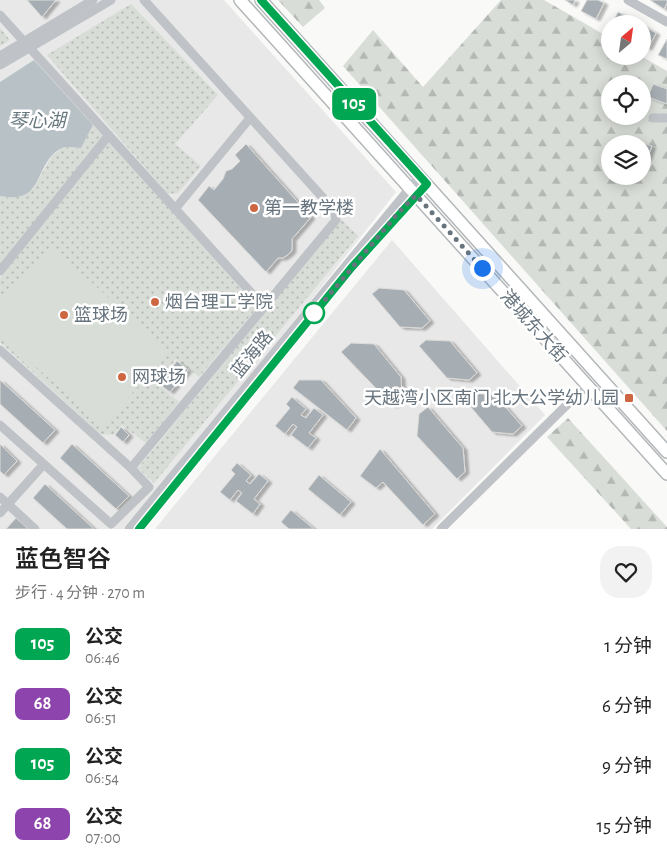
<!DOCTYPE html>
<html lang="zh">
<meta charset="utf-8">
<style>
:root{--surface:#fff;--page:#f2f2f2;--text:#222;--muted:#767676}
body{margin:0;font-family:"Alegreya Sans","Noto Sans SC",sans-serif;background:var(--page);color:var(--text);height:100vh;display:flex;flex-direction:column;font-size:19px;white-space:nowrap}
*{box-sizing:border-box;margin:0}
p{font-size:16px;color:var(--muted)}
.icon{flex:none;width:28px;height:28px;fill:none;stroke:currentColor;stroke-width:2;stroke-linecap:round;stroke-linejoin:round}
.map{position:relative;height:529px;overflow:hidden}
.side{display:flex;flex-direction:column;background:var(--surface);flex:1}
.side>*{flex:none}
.badge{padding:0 10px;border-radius:8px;font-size:18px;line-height:32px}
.needle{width:32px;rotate:29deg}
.controls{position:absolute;left:601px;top:15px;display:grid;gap:10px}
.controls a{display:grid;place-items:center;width:50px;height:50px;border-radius:50%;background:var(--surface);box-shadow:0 2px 12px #0003;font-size:25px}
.you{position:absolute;width:25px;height:25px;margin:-12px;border:4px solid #fff;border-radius:50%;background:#1a73e8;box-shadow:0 0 0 8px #1a73e833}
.map>.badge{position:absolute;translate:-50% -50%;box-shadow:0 0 0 2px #fff}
.round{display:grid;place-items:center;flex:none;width:52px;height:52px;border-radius:20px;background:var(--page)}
.summary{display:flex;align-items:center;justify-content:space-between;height:85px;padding:0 15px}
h1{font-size:24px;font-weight:600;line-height:38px}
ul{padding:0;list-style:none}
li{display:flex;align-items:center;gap:15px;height:60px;padding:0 15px}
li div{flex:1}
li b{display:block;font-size:19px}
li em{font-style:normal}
li .badge{min-width:55px;font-weight:700;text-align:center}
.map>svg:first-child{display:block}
</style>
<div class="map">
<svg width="667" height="529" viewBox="0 0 667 529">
<defs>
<pattern id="green-dots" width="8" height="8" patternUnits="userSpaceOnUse" patternTransform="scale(1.25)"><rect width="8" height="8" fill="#d9ddd7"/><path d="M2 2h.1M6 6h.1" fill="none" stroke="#b4b8b4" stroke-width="1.8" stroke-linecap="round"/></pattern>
<pattern id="forest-firs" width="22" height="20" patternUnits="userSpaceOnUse" patternTransform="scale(1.25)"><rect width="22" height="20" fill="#d9ddd7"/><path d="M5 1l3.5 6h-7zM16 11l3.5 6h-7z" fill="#b4b8b4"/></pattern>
<filter id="shadow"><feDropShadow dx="4" dy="2" stdDeviation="1" flood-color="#0004"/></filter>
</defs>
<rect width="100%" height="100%" fill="#f9f9f7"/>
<path fill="#e7e8e7" d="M0 0H224L396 192 276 345 123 529H0Z
M392 240 545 415 432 529H155Z"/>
<path fill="url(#green-dots)" d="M131 4 218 95 175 144 201 166 178 193 168 194 47 55Z
M0 28 10 40 0 46Z
M93 125 104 137 0 266V196L10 198 33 189 52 156 63 147 81 148Z
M109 141 258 307 199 377 176 359 157 384 179 402 146 443 122 425 113 435 100 434 0 342V278Z
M341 219 358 236 154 483 138 468Z"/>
<path fill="url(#forest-firs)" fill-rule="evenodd" d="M278 0H319L325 8 303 27Z
M501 0H544L610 38V56H641L667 71V431L343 66 373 30 423 87ZM610 84H642V116H610ZM610 144H642V176H610Z
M568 418 667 527V529H631L547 437Z"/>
<path fill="#d9ddd7" d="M51 246 169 352 103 426 0 335V304Z"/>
<path fill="#b8c2c6" d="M34 60 93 125 81 148C76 148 67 146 62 148 32 163 47 205 0 196V82Z"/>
<path fill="#a7aeb3" stroke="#dbdbd9" filter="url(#shadow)" d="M27 0H56L42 17Z
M565 0H575L573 5Z
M587 0H598L604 3 596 19 581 11Z
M650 0H667V3L664 9Z
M618 12 633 20 631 24H612Z
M642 25 656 33 648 48 642 45Z
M667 39V59L658 55Z
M653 84 667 89V104L648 97Z
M629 138 652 146 647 159 642 158V144H627Z
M246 144 311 217 292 239V250L289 254 283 258H278L266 272 198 200 209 186 214 190 223 179 226 171 232 169 240 161 235 155Z
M379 288 404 290 430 321 422 328 400 327 372 294Z
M426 340 450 341 477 373 469 380 447 378 419 346Z
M351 343 374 344 401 377 402 398 393 406 341 352Z
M177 361 188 370 170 392 159 384Z
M0 380 55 430 43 443 0 404Z
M299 380H321L356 418 347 430 293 388Z
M471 393 495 395 522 426 513 434 492 432 464 399Z
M292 397 306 409 301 415 306 418 314 408 323 415 309 433 316 438 308 448 291 435 297 427 293 424 285 434 275 426 290 408 286 404Z
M428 407 463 448 465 472 457 479 417 436 419 414Z
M121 427 129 435 123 442 115 435Z
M0 444 17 461 4 475 0 471Z
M72 444 129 496 116 509 60 458Z
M380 449 435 514 423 525 383 482 376 488 360 476Z
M237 463 251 475 246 481 250 484 259 474 268 481 254 499 260 504 253 514 236 501 242 493 238 490 230 500 220 492 235 474 231 470Z
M319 475 351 502 340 515 308 489Z
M45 484 94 529H67L33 498Z
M291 510 314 529H289L281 522Z
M16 518 28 529H6Z"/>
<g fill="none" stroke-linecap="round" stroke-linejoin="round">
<defs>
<path id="major" d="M240 0 667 474
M261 0 667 452"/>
</defs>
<use href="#major" stroke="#b3b7ba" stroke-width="14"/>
<path stroke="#bfc2c6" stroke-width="9" d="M628 0 667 22
M0 15 264 307
M0 56 93 0
M0 65 111 0
M653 118H667
M175 209 250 118
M0 271 109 135
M349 271 427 184
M0 350 131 468 336 220 334 210 144 0
M0 425 111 524 149 487 131 468
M0 497 35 529
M0 513 44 464
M129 529 419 177
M139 529 339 283
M441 529 587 385"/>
<use href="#major" stroke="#fff" stroke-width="11"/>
</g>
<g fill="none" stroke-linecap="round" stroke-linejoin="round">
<defs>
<path id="line" d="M139 529 352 267 427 184 261 0"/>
</defs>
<use href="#line" stroke="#fff" stroke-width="11"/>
<use href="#line" stroke="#00a651" stroke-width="8"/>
<path stroke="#67747e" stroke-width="5" stroke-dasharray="0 9" d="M314 313 399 212 416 195 482 268"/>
</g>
<g fill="#cf6642" stroke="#fff" stroke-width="2">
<circle cx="254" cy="208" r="5"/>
<circle cx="155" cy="302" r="5"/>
<circle cx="64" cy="315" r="5"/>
<circle cx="122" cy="377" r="5"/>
<rect x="624" y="393" width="10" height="10" rx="2.5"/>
</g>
<circle fill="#fff" stroke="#00a651" stroke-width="2.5" cx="314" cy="313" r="10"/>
<g text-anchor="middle" stroke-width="5" stroke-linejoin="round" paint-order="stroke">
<g font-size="18" fill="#67747e" stroke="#fff" text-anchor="start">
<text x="264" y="214">第一教学楼</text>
<text x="165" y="308">烟台理工学院</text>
<text x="74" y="321">篮球场</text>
<text x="132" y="383">网球场</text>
<text x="619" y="404" text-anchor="end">天越湾小区南门 北大公学幼儿园</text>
</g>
<g font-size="18" fill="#67747e" stroke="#fff">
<text transform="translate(534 326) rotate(48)" y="6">港城东大街</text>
<text transform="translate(252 354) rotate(-51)" y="6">蓝海路</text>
</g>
<g font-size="19" font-style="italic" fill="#67787f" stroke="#fff">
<text x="37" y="127">琴心湖</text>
</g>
</g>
</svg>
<div class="controls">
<a><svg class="needle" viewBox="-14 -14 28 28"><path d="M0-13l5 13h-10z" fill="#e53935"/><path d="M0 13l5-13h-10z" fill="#767676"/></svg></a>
<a><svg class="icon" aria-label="locate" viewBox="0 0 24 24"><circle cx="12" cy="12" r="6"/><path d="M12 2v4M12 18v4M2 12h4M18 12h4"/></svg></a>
<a><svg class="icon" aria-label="layers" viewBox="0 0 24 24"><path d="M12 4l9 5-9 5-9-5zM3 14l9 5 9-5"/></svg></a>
</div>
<div class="you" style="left:482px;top:268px"></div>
<b class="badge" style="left:354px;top:104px;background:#00a651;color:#fff">105</b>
</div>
<section class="side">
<div class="summary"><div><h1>蓝色智谷</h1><p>步行 · 4 分钟 · 270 m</p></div><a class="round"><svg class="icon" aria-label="heart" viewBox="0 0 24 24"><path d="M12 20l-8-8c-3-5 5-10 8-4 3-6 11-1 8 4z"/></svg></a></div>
<ul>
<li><span class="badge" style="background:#00a651;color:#fff">105</span><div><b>公交</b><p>06:46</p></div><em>1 分钟</em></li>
<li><span class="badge" style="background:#8e44ad;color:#fff">68</span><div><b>公交</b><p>06:51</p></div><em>6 分钟</em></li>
<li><span class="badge" style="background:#00a651;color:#fff">105</span><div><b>公交</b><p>06:54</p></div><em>9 分钟</em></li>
<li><span class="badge" style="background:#8e44ad;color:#fff">68</span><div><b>公交</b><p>07:00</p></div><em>15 分钟</em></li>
</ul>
</section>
